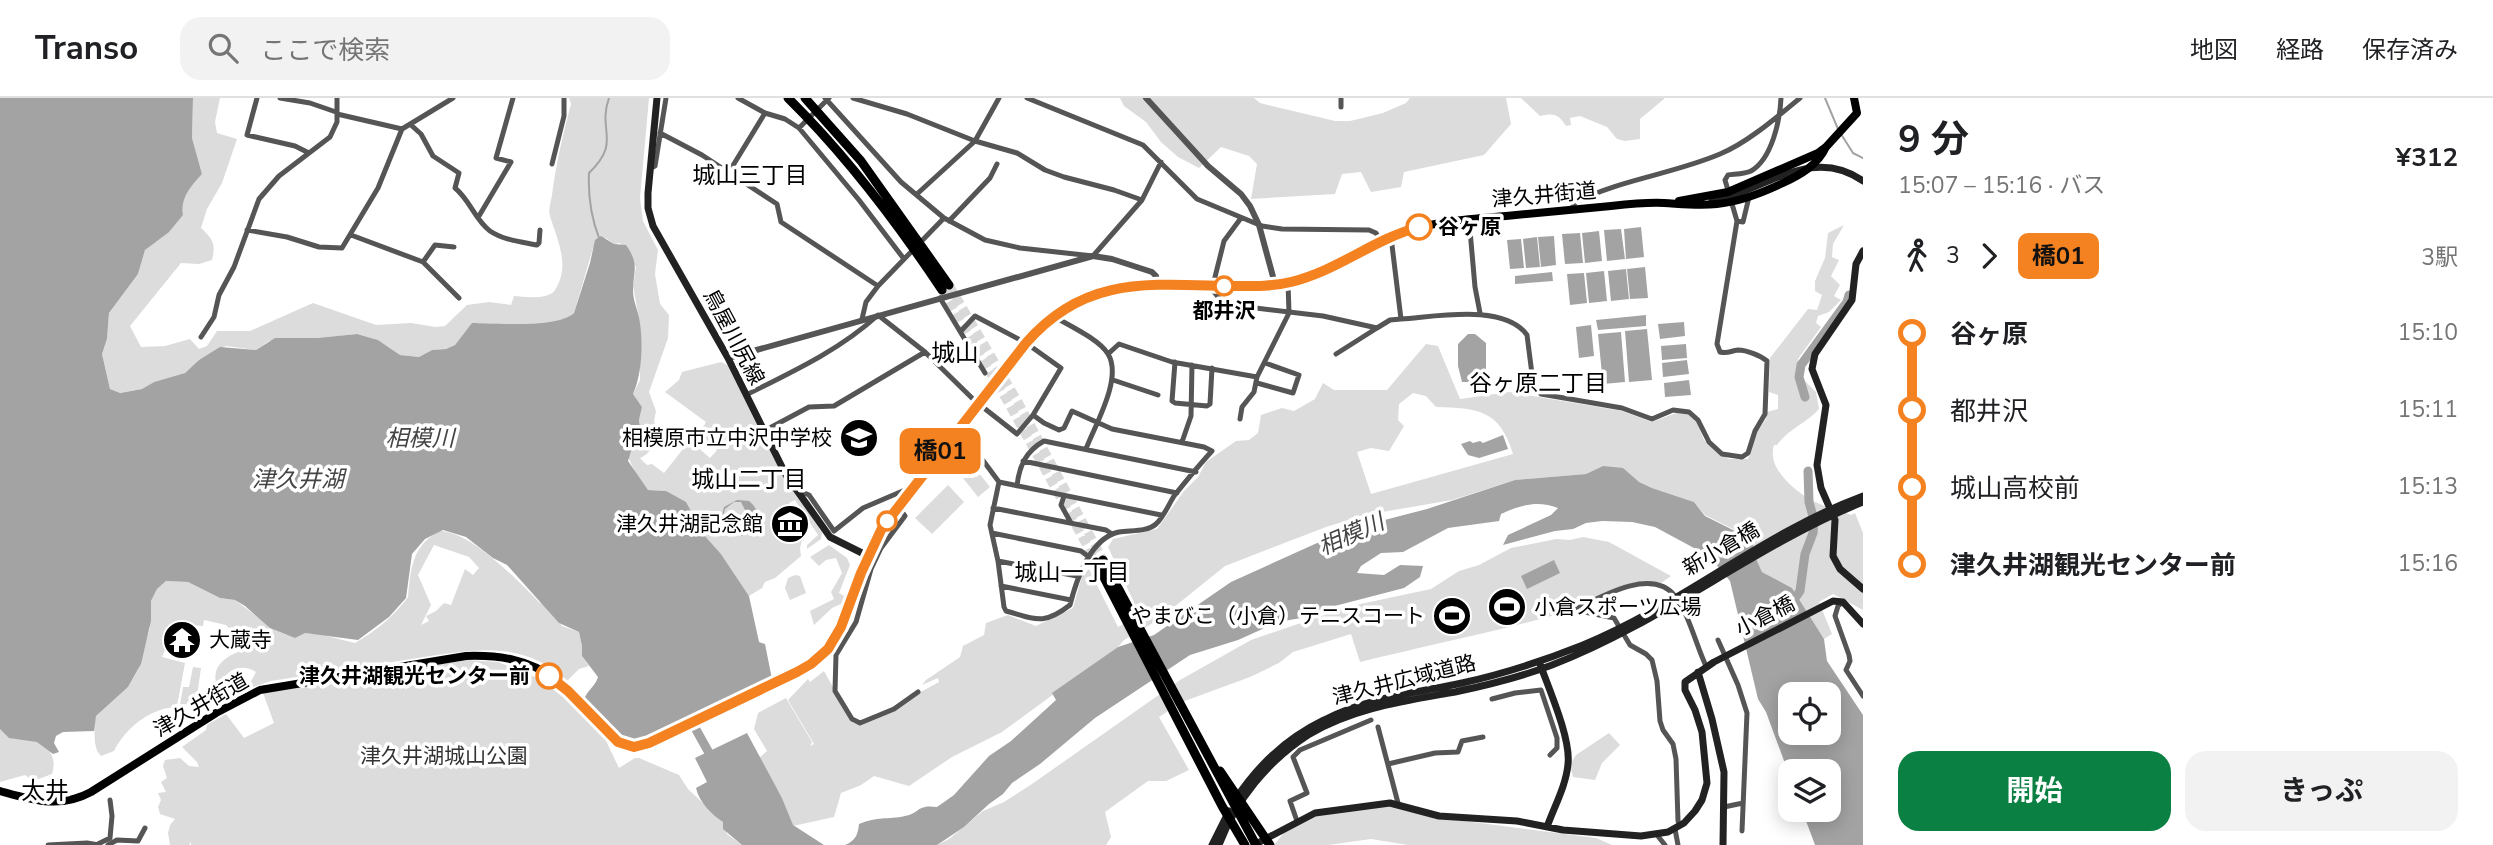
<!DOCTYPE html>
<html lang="ja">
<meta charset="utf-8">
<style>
:root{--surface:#fff;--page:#f2f2f2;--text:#202124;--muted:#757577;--line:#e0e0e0;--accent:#0b8043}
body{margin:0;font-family:"Nunito Sans","Noto Sans JP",sans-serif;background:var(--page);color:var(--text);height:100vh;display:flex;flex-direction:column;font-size:26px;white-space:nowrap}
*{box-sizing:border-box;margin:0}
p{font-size:23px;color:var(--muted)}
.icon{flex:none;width:38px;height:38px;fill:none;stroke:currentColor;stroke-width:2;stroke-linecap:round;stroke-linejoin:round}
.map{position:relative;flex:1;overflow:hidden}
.drawer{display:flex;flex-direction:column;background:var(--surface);width:630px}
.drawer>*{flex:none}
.badge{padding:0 14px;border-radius:10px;font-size:24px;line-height:46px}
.tools{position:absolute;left:1778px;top:584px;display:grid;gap:14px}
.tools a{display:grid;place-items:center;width:63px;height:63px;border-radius:14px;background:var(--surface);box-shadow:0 4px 18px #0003;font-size:35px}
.map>.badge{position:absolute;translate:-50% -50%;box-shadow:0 0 0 4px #fff}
.legs{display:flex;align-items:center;gap:10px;height:77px;padding:0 35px;font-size:23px}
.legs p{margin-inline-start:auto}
.head{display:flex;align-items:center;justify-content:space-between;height:119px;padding:0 35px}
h1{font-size:38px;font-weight:700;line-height:52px}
.action{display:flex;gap:14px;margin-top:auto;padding:14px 35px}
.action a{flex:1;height:80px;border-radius:21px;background:var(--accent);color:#fff;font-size:28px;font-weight:700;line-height:80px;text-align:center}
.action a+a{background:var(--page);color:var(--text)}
ul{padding:0 35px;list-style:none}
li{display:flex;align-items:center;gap:24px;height:77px;font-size:26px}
li i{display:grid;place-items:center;width:10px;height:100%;margin:0 9px;background:currentColor}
li i::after{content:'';width:18px;height:18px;margin:-9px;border:5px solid;border-radius:50%;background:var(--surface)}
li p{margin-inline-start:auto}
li:first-child i{background:linear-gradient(#0000 50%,currentColor 0)}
li:last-child i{background:linear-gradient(currentColor 50%,#0000 0)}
header{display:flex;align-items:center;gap:42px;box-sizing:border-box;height:98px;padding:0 35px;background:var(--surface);border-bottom:2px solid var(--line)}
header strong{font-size:33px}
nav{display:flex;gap:38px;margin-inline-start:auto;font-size:24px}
.search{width:490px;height:63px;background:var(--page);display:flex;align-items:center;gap:18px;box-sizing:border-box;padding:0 24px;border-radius:21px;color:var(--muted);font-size:26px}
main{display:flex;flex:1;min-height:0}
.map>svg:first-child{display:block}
</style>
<header>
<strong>Transo</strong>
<div class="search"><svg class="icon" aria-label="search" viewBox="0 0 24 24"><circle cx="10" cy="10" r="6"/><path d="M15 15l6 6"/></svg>ここで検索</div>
<nav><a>地図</a><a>経路</a><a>保存済み</a></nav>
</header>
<main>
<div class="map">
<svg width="1863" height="747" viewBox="0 0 1863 747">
<rect width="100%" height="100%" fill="#fff"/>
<path fill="#dcdcdc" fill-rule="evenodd" d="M193 0H220L215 24 217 35 237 41 222 85 207 111 201 130C213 141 216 146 212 162L199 166 181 165 130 228 141 249 165 248 190 241 199 251 207 248 217 233H250L313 205 376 227 411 225 436 229 445 228 467 207 489 204 511 207 514 198C524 199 549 202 555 192 571 167 557 142 550 118 548 112 551 103 552 97 556 66 563 36 571 6L569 0H649L640 100 643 123 658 152 655 176 660 206 669 217 668 240 649 294 656 313 654 323 659 336C655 346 650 356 640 360L647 367 652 366 664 375 687 346H694L710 360 717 352 699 336 706 324 665 294 679 282 682 274 721 264 729 268 786 380 822 435 821 441 807 451V447L818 437 795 402 789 405 792 412 782 416 793 442 803 438 800 450 801 458 775 480 765 484 762 490 749 498 721 456 704 437 695 419 666 393 648 392 638 380 628 359 632 350 638 346 642 335 639 322 642 309 633 296 640 282V225L633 188 636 169 620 145 614 146 606 140 593 150 574 215C552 235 500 224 473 225L455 247 446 251 432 252 419 259 400 257 378 242 357 236 317 240H294L269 243 256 252 226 248 199 262 185 275 154 284 142 291 119 295 110 291 102 256 107 241 109 215 138 176 145 152 183 117C180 100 191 88 202 76L192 40Z
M1120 0H1254L1260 5 1335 23H1350L1383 15 1406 5 1410 0H1506L1511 26 1484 57 1404 74 1401 89 1371 94 1361 74 1342 76 1335 96 1251 101 1257 66 1249 58 1221 49 1199 70 1178 59 1161 44 1146 24 1124 8Z
M1521 0H1664V1L1640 21V41L1625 43 1617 41 1607 29 1580 18 1570 20 1571 27 1566 28C1558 16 1554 15 1540 18Z
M1844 127 1833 146 1832 159 1839 162 1831 178 1840 187 1834 198 1841 202 1829 214 1818 218 1816 225 1821 229 1798 261 1802 280 1816 294 1819 311C1807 325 1788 331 1777 347H1774C1766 370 1796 394 1813 403 1825 409 1839 412 1851 417L1855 415 1863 435V512L1833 496 1819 504 1832 536 1824 541 1792 490 1762 474 1753 454 1741 435 1705 417 1694 404 1652 390 1603 368 1586 376 1515 382 1452 402 1365 417 1326 429 1225 468 1158 522 1124 542 1118 549 1002 634 952 659 909 688 874 678 861 687 841 695 834 719 793 728 782 700 759 660 767 653 754 631 758 615 786 600 812 644 810 648 814 646 788 602 808 581 810 584 824 573 853 625 860 627 939 584 938 580 922 587 926 582 960 559 963 548 984 537 986 525 1008 517 1036 528 1073 510 1082 478 1089 471 1118 529 1140 517 1108 449 1113 441 1157 431 1184 393 1198 379 1206 364 1236 343 1249 342 1258 335 1261 317 1282 310 1294 313 1315 301 1323 285 1334 292H1387L1426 246 1438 248 1460 301 1509 294 1622 313 1652 324 1679 314 1690 316 1697 324 1704 342 1723 358 1729 361H1748L1757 334 1766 321 1767 314 1778 311V297L1769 294 1770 260 1808 211 1817 212 1822 197 1815 193V183L1825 160 1828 135ZM1413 295 1426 298 1436 309C1478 310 1500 312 1513 356L1371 396 1357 354 1371 350 1389 353 1404 328 1398 322 1399 306Z
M971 365 990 389 978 399 959 375Z
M948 387 964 404 932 436 915 420Z
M440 433C472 434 518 483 540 505L543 504 562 528 579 534 582 548V558L589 568 579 571 566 584C527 542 476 551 424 559 398 563 376 567 350 570L340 569V572L271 583 247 591 256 574C243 566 229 570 223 582L228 592 219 594C209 572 221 560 241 553L243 545 226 527 204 522 203 528 173 526 171 538 162 559 185 565 177 608C171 610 165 610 160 612 140 619 123 635 114 653L101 658 97 653 95 645 94 626 96 618 128 589 138 572 150 530 151 503 157 491 166 483 188 484 220 500 235 502 275 532 287 537 305 535 323 537 355 545C376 533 394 518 408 499 411 470 412 447 440 433ZM434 447 469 459 479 470 473 477 465 471 451 507 444 505 436 513 426 518 429 523 421 527 431 507 418 477Z
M1583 439 1609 444 1671 478 1661 485C1619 478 1593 507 1555 517 1490 535 1424 548 1360 564L1351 536 1293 554 1279 565 1250 579 1182 604 1159 619 1189 672 1166 683H1148L1105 714 1111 739 1106 747H937L949 741 983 713 1004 704 1032 686 1180 582 1251 542 1351 508 1431 491 1459 473 1479 467 1511 450 1556 441 1570 442Z
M829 447 847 460 850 467 839 495 846 499 843 505 832 510 814 527 810 513 834 501 831 494 842 475 836 460 826 462 819 468 810 459Z
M795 477 800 478 806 495 790 502 785 490 788 480Z
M467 562 498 564 555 587 610 642 607 645 619 670 635 660H639L679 677 688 691 723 724 727 736 742 747H191V744L189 747H170L168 735 170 727 175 721 160 716 158 709 161 702 158 695 166 694 161 684 167 680 163 668 165 662 180 660 189 668 199 669 197 664 182 649 206 632 207 627 226 616 244 640 274 625 263 595Z
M193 569 201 570 196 605 180 607 183 589H189Z
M0 630C23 638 62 644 52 676L33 683 25 677 0 684Z
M1609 635 1620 647 1602 665 1595 682 1573 679 1570 667 1576 657Z
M1396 707 1434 719 1596 740 1612 747H1408L1371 741 1328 747H1274L1290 727 1321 715Z"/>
<path fill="#a3a3a3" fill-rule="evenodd" d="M0 0H193L192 40 202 76C191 88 180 100 183 117L169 134 145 152 138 176 109 215 107 241 102 256 110 291 120 295 142 291 154 284 185 275 199 262 220 249 256 252 275 240H317L357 236 378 242 400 257 419 259 432 252 446 251 455 247 472 225C497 225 556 231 574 215L590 165 595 142 601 138 614 146 626 147C640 167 633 173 633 193 633 204 639 214 640 225 643 247 642 276 633 296L642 309 639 322 642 341 632 350 628 363 648 392 666 393 686 404 704 437 721 456 749 498 759 544 765 546 772 581 648 641C619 649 602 620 584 602 587 592 595 589 598 579L582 558V548L579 534 559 525 507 467 493 460 466 439 443 432 425 441 412 456 406 500 389 519 358 542 305 535 295 540 270 530 245 508 235 502 220 500 188 484 166 483 157 491 151 503V523L141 566 128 589 96 618 94 633 63 634 56 638 54 645 59 654 53 656 37 644 9 640 0 631Z
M1641 129 1644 159 1626 161 1624 131Z
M1621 131 1625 161 1607 163 1604 132Z
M1599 133 1602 163 1585 165 1582 135Z
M1580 135 1583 165 1565 166 1562 136Z
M1554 138 1556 167 1541 169 1538 139Z
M1537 139 1540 169 1526 170 1523 141Z
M1521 141 1524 170 1510 171 1507 142Z
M1645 169 1648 200 1630 201 1627 171Z
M1626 171 1629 201 1611 203 1608 173Z
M1604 173 1607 203 1589 205 1586 175Z
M1552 174 1553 183 1515 186V178Z
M1584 175 1587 205 1570 207 1567 176Z
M1646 217V228L1598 232 1596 222Z
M1684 224 1685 238 1660 241 1658 226Z
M1591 227 1594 258 1579 260 1576 229Z
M1647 231 1652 282 1629 284 1625 233Z
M1621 234 1625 284 1603 286 1598 236Z
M1468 236H1475L1486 245V279H1481V284H1462L1458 268V246Z
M1686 246 1687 260 1662 262 1661 248Z
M1687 262 1689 276 1663 279 1662 265Z
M1689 282 1691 297 1665 299 1664 285Z
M1503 337 1508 351 1479 360 1468 357 1461 346 1470 343 1473 345 1480 343 1483 345Z
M1603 368 1623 370 1639 384 1652 390 1694 404 1705 418 1753 442V454L1762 474 1792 490 1824 541 1827 563 1863 617V747H1815L1802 712H1829V674H1790V679L1766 614 1758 601 1730 483 1714 464 1694 450 1655 429 1632 424 1602 423 1586 425 1573 431 1555 433 1503 447 1508 437 1551 417 1558 410C1538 402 1520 407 1501 416L1499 423 1448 430 1403 454 1381 455 1361 468 1357 475 1384 477 1400 467 1423 468 1420 479 1404 490 1327 510 1301 520 1278 524 1238 542 1190 557 1095 620 1040 666 1012 685 1003 696 989 706 964 729 937 747H845C855 743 858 737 859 726 878 718 887 722 905 718 920 715 917 706 937 709L954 697 989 658 1011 643 1056 602 1052 595 1118 549 1154 537 1231 484 1346 432 1427 411 1515 382 1586 376ZM1790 597H1829V635H1790Z
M737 402 749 403C764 415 759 432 742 438L728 435 721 422 724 409ZM734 404H741L753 428 742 436 729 433 722 422 725 411Z
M1554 462 1560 475 1527 491 1521 478Z
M747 635 782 700 793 727 824 747H742L723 731V724C712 717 699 704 696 690L707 684 695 660Z"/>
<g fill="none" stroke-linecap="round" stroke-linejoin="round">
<path stroke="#a3a3a3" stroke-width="2" d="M1825 0 1838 31
M1841 36 1853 55 1863 60
M599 140C591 119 588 97 589 75 622 43 597 34 609 0"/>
<path stroke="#a3a3a3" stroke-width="9" d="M1805 299 1799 279 1801 267 1847 204 1849 197
M1791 506 1800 493 1805 456 1813 435 1814 422 1809 404 1808 373
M689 619 713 662"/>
<path stroke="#d9d9d9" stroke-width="9" stroke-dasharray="9 4.5" stroke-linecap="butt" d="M949 187 1018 304 1103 462
M942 192 1010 308 1096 464"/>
<path stroke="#555" stroke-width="5" d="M257 0 247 37 295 48 309 55
M280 0 310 5 336 14
M738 0 765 15 785 21 799 30 859 102 904 161
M825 0 901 84 944 120 985 142 1020 150 1093 158 1142 102 1161 64
M853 0 907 16 975 43 1017 55 1045 72 1064 79 1114 92 1142 102
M1027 0 1143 47 1197 101 1262 128 1282 131 1369 132 1376 135 1381 143
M1341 0V9
M337 16 402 31
M411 27 421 36 433 58 459 75 455 90C470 102 475 122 490 133 503 142 522 144 537 147L539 145 540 132
M799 30 829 0
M660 35 702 57 777 106 781 124 878 188
M552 66 564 18V0
M651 70 655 68 666 0
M729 74 765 15
M917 96 975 43 999 0
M1749 99 1743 124 1737 123 1725 82 1728 77C1735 76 1745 76 1751 73 1772 61 1780 22 1781 0
M1573 111V107L1576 104C1622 81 1673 76 1720 56 1747 45 1777 19 1800 0
M479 118 511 64 496 60 513 0
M1469 121 1475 189 1480 215
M949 123 990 80 997 66
M247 132 287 139 319 149 342 150 378 90 402 31 453 0
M351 137 423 164 459 200
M1391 139 1401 221
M423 164 435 147 454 149
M1208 187 1221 202 1231 207 1323 218 1377 230 1390 222 1401 221C1435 219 1504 205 1527 237L1533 284 1541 296 1622 310 1652 321 1673 312 1689 314 1698 322 1709 344 1722 356 1742 359 1748 355 1755 333 1765 316 1767 263C1761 258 1747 252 1738 252 1730 253 1728 256 1720 254L1717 246 1737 123
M1213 187 1224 143 1241 120
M940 200 985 275
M1053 218C1068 227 1099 241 1108 256 1123 280 1095 327 1086 351
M862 221 866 204 878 188 944 120
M961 233 975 218 1026 245 1061 270 1033 317
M201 239 214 219 219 197 234 169 259 101 279 78 330 39 337 24V0
M1108 256 1119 246 1172 264 1257 279
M1336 256 1377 230
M1175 264 1172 303 1175 305 1207 308 1210 306 1212 270
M1113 282 1158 297
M1257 285 1293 295 1299 277 1265 265
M746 297C792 274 840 252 878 217L925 254 975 303 1017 336 1033 317 1044 325 1059 332 1064 330 1072 313 1112 331 1204 349 1212 353C1200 366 1186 383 1174 398 1169 406 1163 420 1156 426 1147 434 1131 432 1119 434 1090 440 1076 483 1070 507 1043 528 1035 521 1006 513L1004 509 998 463 990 427 999 384
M1240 321 1242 309 1254 294 1257 279 1289 215 1288 184
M959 330 999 384 1161 417
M764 333 809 309 834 308 925 254
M1182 344 1191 318 1192 267
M1023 363 1177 395
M1017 388C1019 368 1026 353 1044 343L1196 374
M795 391 809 397 834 433 863 410 912 389
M1064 398 1061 407 1071 425
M898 408 905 418 881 450 871 471 856 524 836 557 835 593 852 621 860 625 894 611 918 594
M993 410 1106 432 1112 436
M992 435 1081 453 1089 459
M998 463 1077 478
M1001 488 1071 502
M1843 504 1838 508 1835 518 1849 557 1850 563 1846 572 1863 598
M1575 512 1614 520 1630 547 1646 556 1652 562 1657 583 1660 623 1663 632 1673 646 1676 661 1678 723 1680 728
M1564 517C1592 504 1650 466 1675 498 1689 516 1696 547 1706 568
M1718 542 1738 587 1747 615 1742 733
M1492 601 1515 595 1541 592 1557 640V650L1550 657
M1378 629 1398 705
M1388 666 1435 655 1458 654 1462 643 1483 639
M1724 709 1743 705
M1297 723 1290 703 1307 695 1293 659 1300 652 1371 622
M1675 731 1678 747
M1657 737 1665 747
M98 746 110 740 112 718 110 702
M48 747 87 745 99 747
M108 747 117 742 138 743 145 730"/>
<path stroke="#555" stroke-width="6" d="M1146 0 1208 68 1241 96 1250 108 1259 127 1275 186
M728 260 1093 158 1112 161 1152 174 1156 178 1157 187"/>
<path stroke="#222" stroke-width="7" d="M657 0 648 95V110L653 128 728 260 786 377 830 439 868 458
M1712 103C1763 94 1811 46 1863 83
M1863 153 1856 166 1852 202 1815 256 1812 271 1826 307 1817 367 1821 390 1835 422 1833 458 1840 471 1863 491
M1540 566C1549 591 1571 641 1568 666 1566 688 1554 709 1547 729
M1698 574 1712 621 1724 674 1723 747
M1235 702C1257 668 1287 640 1324 622 1366 600 1415 595 1462 585 1503 576 1543 563 1583 547 1681 507 1763 435 1863 398
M1212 747 1229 713
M1219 747C1236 702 1268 663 1308 637 1353 610 1405 603 1455 594 1488 587 1521 579 1552 567 1662 525 1754 448 1863 404
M1254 747 1315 715 1390 705 1439 718 1517 723 1563 732 1641 738 1668 734 1684 725 1695 713 1702 702 1707 685 1702 634 1695 612 1685 592V584L1714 564 1833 503 1843 504 1863 526"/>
<path stroke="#000" stroke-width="8" d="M1679 103 1728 94 1818 55 1826 49 1857 15 1854 0
M0 693C33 702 60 711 91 694L216 615 260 592 466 558C499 557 528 561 555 581 579 599 611 656 644 647L797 574 820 560 833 543 868 458 886 424 1037 232C1112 161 1194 198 1285 185 1327 179 1361 148 1401 135 1435 123 1470 121 1506 118 1541 115 1576 111 1611 108 1629 106 1647 104 1664 105 1682 106 1699 108 1717 106 1740 104 1762 95 1783 85 1800 77 1818 67 1826 49"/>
<path stroke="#000" stroke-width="9" d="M788 0C847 58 896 123 942 192
M805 0 861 63 949 187
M1103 462 1256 747
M1096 464 1222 708 1245 747
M1220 673 1270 747"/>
</g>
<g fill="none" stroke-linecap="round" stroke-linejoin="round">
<defs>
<path id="line-1" d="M549 578 568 593 618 644 634 649 649 645 797 574 811 566 828 551 841 529 861 475 882 430 1026 245C1084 178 1147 186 1228 188 1249 188 1271 189 1291 184 1337 173 1374 141 1419 129"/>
</defs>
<use href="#line-1" stroke="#fff" stroke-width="16"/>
<use href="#line-1" stroke="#f58220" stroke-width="10"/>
</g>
<defs>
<symbol id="school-disc" viewBox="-11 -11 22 22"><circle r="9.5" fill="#000" stroke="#fff"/><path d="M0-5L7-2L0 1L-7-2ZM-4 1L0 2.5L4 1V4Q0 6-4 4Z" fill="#fff"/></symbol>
<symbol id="museum-disc" viewBox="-11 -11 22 22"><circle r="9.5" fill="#000" stroke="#fff"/><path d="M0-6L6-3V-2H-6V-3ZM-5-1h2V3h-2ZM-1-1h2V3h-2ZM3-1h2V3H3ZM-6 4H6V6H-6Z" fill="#fff"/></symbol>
<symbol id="stadium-disc" viewBox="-11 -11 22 22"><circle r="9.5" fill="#000" stroke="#fff"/><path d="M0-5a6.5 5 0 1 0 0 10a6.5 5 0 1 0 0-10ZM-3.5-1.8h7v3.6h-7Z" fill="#fff"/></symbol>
<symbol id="temple-disc" viewBox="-11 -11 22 22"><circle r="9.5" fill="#000" stroke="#fff"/><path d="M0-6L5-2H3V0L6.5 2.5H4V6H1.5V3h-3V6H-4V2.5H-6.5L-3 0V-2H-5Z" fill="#fff"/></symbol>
</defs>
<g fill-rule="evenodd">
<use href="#school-disc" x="837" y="318" width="44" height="44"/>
<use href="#museum-disc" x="768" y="404" width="44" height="44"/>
<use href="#stadium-disc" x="1485" y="487" width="44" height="44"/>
<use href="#stadium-disc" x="1430" y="496" width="44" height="44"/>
<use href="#temple-disc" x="160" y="520" width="44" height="44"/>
</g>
<g fill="#fff" stroke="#f58220" stroke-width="3.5">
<circle cx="1419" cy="129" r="12"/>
<circle cx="1224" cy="188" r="9"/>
<circle cx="887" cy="423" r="9"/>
<circle cx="549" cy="578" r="12"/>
</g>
<g text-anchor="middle" stroke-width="7" stroke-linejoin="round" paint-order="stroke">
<g font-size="21" fill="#000" stroke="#fff">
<text transform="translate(1544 97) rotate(-5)" y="7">津久井街道</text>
<text transform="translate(734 239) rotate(62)" y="7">鳥屋川尻線</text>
<text transform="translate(1721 451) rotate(-30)" y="7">新小倉橋</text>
<text transform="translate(1765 518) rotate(-27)" y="7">小倉橋</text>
<text transform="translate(1404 582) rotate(-14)" y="7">津久井広域道路</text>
<text transform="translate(201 607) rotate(-30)" y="7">津久井街道</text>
</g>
<g font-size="21" font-weight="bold" fill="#000" stroke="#fff" text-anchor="start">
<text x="1438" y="136">谷ヶ原</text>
<text x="1224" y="220" text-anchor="middle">都井沢</text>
<text x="530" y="585" text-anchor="end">津久井湖観光センター前</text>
</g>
<g font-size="21" fill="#000" stroke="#fff" text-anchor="end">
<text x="832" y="347">相模原市立中沢中学校</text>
<text x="763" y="433">津久井湖記念館</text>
<text x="1534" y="516" text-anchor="start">小倉スポーツ広場</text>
<text x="1425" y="525">やまびこ（小倉）テニスコート</text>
<text x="209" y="549" text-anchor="start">大蔵寺</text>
</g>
<g font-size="21" fill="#333" stroke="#fff">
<text x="444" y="665">津久井湖城山公園</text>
</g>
<g font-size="23" fill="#000" stroke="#fff">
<text x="750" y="85">城山三丁目</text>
<text x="1538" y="293">谷ヶ原二丁目</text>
<text x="749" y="389">城山二丁目</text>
<text x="1072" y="482">城山一丁目</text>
</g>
<g font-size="23" font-style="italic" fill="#444" stroke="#fff">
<text x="420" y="348">相模川</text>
<text x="298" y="389">津久井湖</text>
<text transform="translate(1351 436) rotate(-24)" y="8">相模川</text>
</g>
<g font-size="24" fill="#000" stroke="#fff">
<text x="955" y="263">城山</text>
<text x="45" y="701">太井</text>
</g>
</g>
</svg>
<div class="tools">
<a><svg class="icon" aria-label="locate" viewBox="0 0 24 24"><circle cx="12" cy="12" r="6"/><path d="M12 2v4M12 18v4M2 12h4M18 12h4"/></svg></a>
<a><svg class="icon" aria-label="layers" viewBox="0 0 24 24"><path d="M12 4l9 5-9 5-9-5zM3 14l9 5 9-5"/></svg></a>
</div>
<b class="badge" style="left:940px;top:353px;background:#f58220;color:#111">橋01</b>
</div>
<section class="drawer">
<div class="head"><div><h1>9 分</h1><p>15:07 – 15:16 · バス</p></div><b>¥312</b></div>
<div class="legs"><svg class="icon" aria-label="walk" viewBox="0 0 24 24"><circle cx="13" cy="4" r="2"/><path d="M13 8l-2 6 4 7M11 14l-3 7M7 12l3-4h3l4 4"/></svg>3<svg class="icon" aria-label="forward" viewBox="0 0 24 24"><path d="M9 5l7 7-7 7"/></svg><b class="badge" style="background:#f58220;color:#111">橋01</b><p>3駅</p></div>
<ul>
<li><i style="color:#f58220"></i><b>谷ヶ原</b><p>15:10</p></li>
<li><i style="color:#f58220"></i><span>都井沢</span><p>15:11</p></li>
<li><i style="color:#f58220"></i><span>城山高校前</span><p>15:13</p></li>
<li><i style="color:#f58220"></i><b>津久井湖観光センター前</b><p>15:16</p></li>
</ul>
<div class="action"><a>開始</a><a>きっぷ</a></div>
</section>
</main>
